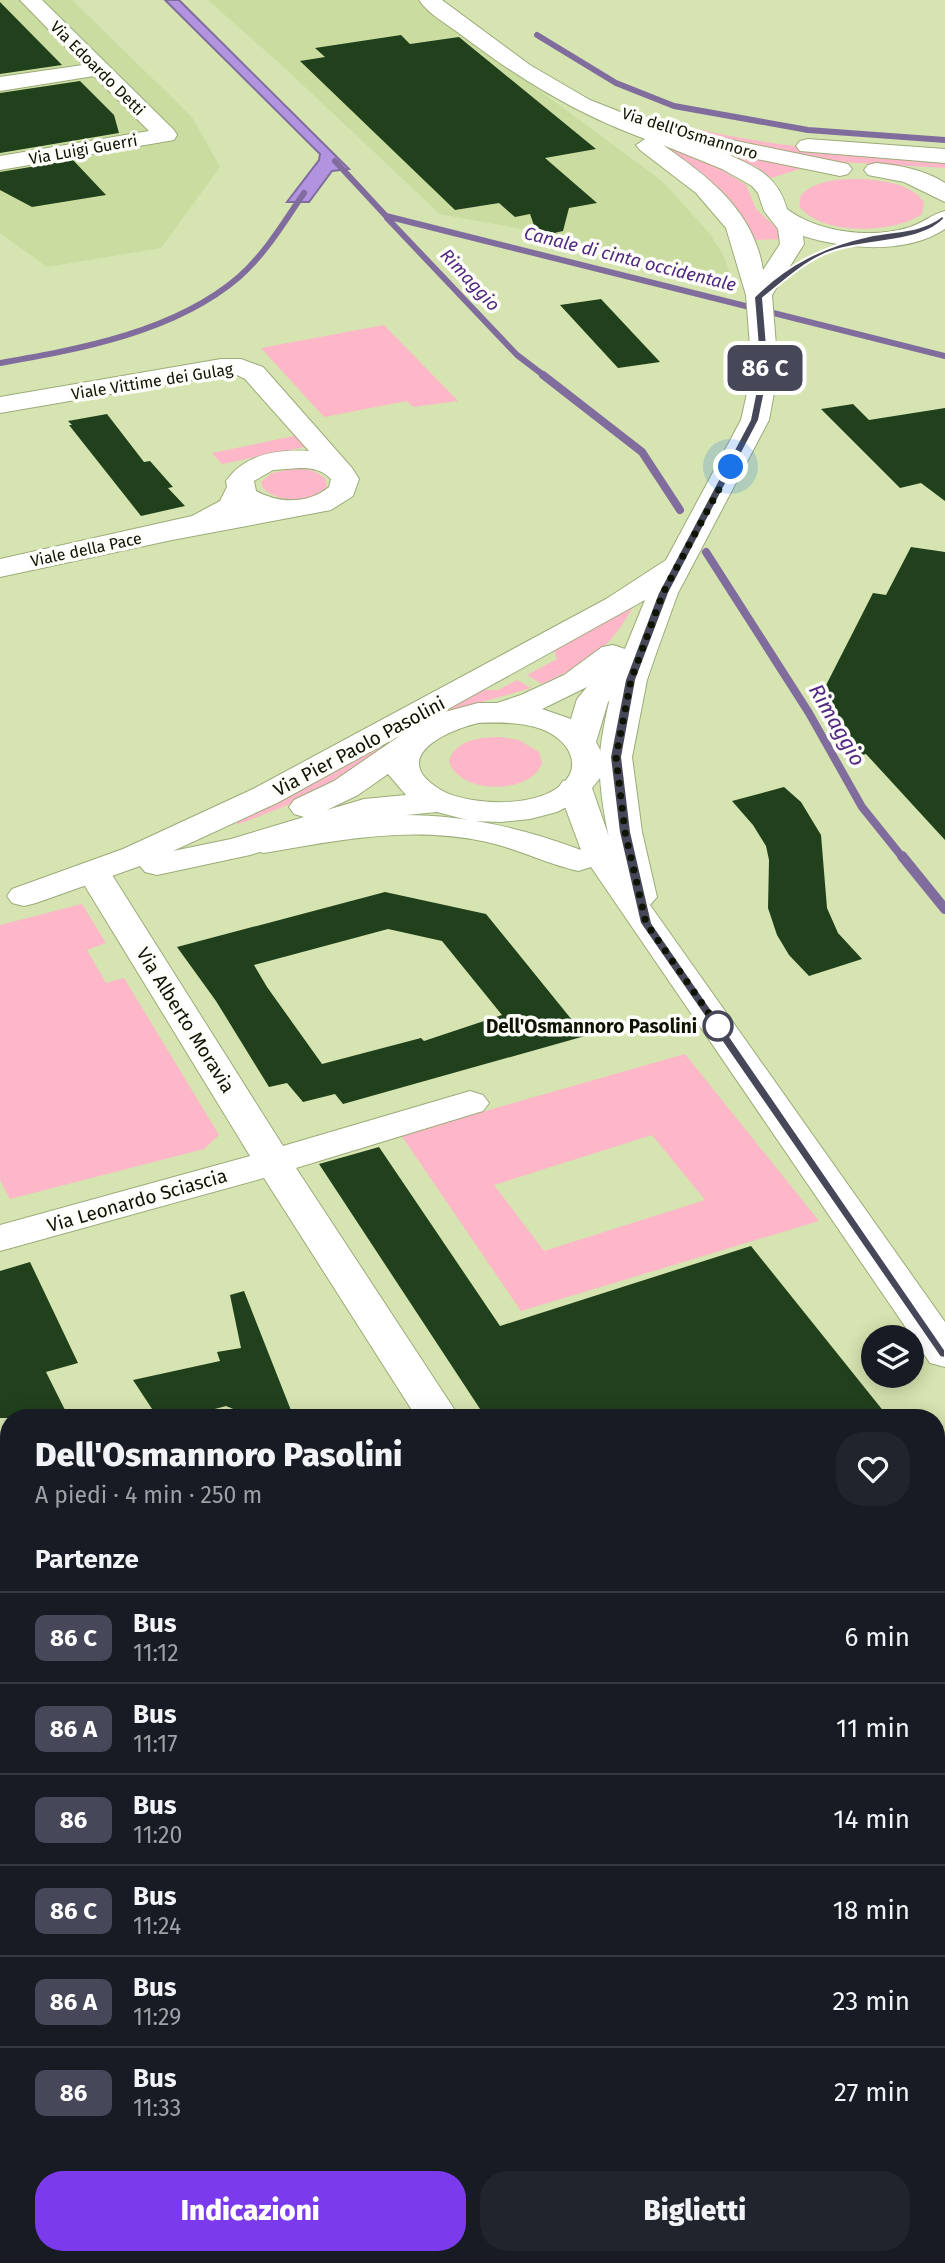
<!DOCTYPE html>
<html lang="it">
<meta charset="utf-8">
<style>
:root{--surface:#171b24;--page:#20242c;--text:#f1f3f6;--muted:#9ea1a6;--line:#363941;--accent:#7c3aed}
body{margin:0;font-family:"Fira Sans",sans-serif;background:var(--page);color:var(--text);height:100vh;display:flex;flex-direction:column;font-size:26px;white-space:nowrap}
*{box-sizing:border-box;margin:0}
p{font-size:23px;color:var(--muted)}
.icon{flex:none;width:38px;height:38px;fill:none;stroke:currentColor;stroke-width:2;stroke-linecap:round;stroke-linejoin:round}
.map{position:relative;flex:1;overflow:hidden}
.panel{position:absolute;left:0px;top:1409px;width:945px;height:856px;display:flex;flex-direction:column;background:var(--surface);border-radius:28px 28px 0 0;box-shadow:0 4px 18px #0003}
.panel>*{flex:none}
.badge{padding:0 14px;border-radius:10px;font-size:24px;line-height:46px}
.buttons{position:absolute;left:861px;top:1325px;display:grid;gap:14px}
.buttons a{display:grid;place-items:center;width:63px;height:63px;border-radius:50%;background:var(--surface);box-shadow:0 4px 18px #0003;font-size:35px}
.you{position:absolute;width:35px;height:35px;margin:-18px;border:5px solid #fff;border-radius:50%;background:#1a73e8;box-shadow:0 0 0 10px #1a73e833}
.map>.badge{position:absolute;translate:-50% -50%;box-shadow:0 0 0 4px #fff}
h2{padding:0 35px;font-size:26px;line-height:63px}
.round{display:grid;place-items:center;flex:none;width:74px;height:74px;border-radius:28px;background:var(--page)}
.headline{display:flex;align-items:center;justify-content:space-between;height:119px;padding:0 35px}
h1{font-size:33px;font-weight:800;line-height:52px}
.cta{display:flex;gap:14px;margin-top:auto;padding:14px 35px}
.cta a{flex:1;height:80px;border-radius:28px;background:var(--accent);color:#fff;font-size:28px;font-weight:800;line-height:80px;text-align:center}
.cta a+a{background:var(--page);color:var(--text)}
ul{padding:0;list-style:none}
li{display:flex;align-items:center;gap:21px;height:91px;padding:0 35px;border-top:2px solid var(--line)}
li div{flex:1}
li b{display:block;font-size:26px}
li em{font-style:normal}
li .badge{min-width:77px;font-weight:700;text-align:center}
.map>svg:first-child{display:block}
</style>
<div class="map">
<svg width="945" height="2263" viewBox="0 0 945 2263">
<rect width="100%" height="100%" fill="#d5e4b0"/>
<path fill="#cbdca0" d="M0 0H72L192 117 220 167 161 248 47 267 0 233Z
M208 0H417L662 181 710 234 723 255 732 278 533 231 440 214 288 71Z"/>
<path fill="#feb6c9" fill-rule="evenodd" d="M669 122C760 147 851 152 945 159V168L822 161 733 145 662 125Z
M687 139 803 168 771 178 757 167Z
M659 142 722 170 746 185 756 209 779 230 781 239 754 240Z
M864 179C885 181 911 184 924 202L922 214C894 234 821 236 799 206L801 195C817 179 842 179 864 179Z
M384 325 458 401 413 407 407 401 324 417 261 348Z
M299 435 309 446 222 464 212 453Z
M297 468 314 471 325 478 327 486C312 503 279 504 263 488L261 482 272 473Z
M635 604C607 652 591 661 542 684L527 675 557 659 553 647Z
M517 680 531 688 439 714 415 725 366 763 310 796 245 822 238 824 235 821 474 690H498Z
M500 737 519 740 539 752 542 763C532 795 458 795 449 761 455 740 480 737 500 737Z
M82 904 106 943 87 950 106 983 124 978 219 1135 204 1149 10 1199 0 1180V925Z
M685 1054 819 1221 521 1311 401 1135ZM652 1135 705 1200 544 1251 494 1185Z"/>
<path fill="#b193e0" stroke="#806d9d" stroke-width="2" d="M165 0H179L349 169 332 171 309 202H287L319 160 320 154Z"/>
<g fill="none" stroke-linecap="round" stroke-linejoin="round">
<path stroke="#806d9d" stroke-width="6" d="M537 35 616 83 674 106 808 130 945 140
M335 161 386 216 945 356
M387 218 517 355 546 377
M0 363C80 349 175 332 239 277 266 253 284 222 304 193"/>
<path stroke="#806d9d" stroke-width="8" d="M543 375 642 452 680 510
M706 552 809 713 862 807 903 858"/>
<path stroke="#806d9d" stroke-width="10" d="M902 856 945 909"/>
</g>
<path fill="#21411d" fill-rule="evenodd" d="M0 2 62 65 0 74Z
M401 35 410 44 459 37 596 149 545 158 597 203 569 208 563 231 550 234 536 231 530 214 515 217 499 203 455 210 300 61 325 57 315 48Z
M80 81 114 115 119 133 0 153V93Z
M73 160 106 195 32 207 0 190V172Z
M601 299 660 362 618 368 560 305Z
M853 404 869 420 945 408V501L921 483 900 488 821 409Z
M107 414 144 462 150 461 173 487 168 488 185 506 141 516 69 425H72L68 421Z
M911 547 945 552V840L866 754 858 756 830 725 844 722 820 697 873 593 886 595Z
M784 787 801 802 821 835 827 908 838 933 862 959 809 976 789 955 777 935 768 908 769 860 766 846 753 825 732 801Z
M385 892 486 914 585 1036 343 1104 335 1094 303 1102 287 1083 269 1087 216 1001 177 947ZM388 929 442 941 502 1015 424 1041 421 1038 322 1064 267 987 254 965Z
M379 1147 500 1326 751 1246 889 1418H486L319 1164Z
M30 1262 78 1363 46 1372 69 1418H0V1271Z
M244 1291 294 1418H255L226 1406 181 1418H158L133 1380 220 1361 217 1352 241 1348 230 1295Z"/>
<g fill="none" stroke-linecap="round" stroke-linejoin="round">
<defs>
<path id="minor" d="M20 0H42L174 130 177 135 174 140 0 170V156L149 131 94 76 0 91V77L83 65Z
M221 359H241L263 367 352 468 359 479 353 496 331 510 172 540 0 577V559L192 516 220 501 227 487 226 481C245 454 277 449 309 451L245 379 237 375H221L0 413V397ZM300 468C313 468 322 470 331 479L329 487C308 504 280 504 256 491L254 481 273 470Z
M641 642 652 644 657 651 647 680 632 757 642 832 657 897 650 905 945 1322V1367L930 1363 591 867 578 871C547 864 518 849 487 842 412 825 338 840 264 853L252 850 247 843 252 836C372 806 465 806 581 850L558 788 563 781 575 778 587 781 592 788 609 837C604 816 598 777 600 755 602 728 615 666 630 644Z
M97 868 109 871 114 878 283 1146 470 1091 483 1095 489 1103 483 1111 296 1168 460 1418H417L264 1178 0 1251V1225L250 1156 80 878 85 871Z
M945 1718V1798L936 1801V1721Z
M9 1737V1777L0 1780V1740Z
M9 2089V2137L0 2140V2092Z
M0 2148 9 2151V2216L0 2212Z
M13 2256H69L72 2263H16Z
M712 2256H771L774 2263H715Z"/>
<path id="major" d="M419 0H442L530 65 590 100 712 148 710 145 714 140 722 138 848 164 852 169 848 174 840 176 723 152C755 167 777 174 787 209 819 233 873 239 910 227 923 223 932 214 945 211V229C906 255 845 249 803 236L804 244 772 295 778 371 769 420 678 593 657 651 608 702 596 742 605 759 600 778 585 797 557 812 530 819 501 822 471 821 437 812 367 819 250 855 157 875 145 872 140 866 36 903 24 906 12 903 7 896 12 889 123 849 253 789 606 599 666 560 741 420 752 371 746 295 726 228 696 193 640 150 636 145 645 139C576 114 518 78 460 34 447 24 428 14 419 0ZM663 145 722 169 752 186 758 193 764 211 778 229 780 244 763 270C754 211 709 177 663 145ZM645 600 625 649 613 645 602 647 564 675 521 695 497 703H478L441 713ZM587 687 577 699 571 719 542 709ZM478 723C507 722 548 721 567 748 572 756 574 765 570 774 552 810 470 807 441 790 387 758 445 731 478 723ZM401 735 334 781 294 800 289 807 294 814 304 817 231 839 173 851 277 803ZM388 774 406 795 364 799 327 810 358 795Z
M808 139 945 149V163L800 151 796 146 800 141Z
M876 163C900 165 925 170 945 183V202L904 182 868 175 864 170 868 165Z"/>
</defs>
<use href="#minor" stroke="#9cab79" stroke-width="2"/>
<use href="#major" stroke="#9cab79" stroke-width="2"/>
<use href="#minor" fill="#fff" fill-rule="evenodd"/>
<use href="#major" fill="#fff" fill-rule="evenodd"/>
</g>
<path fill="#47475a" stroke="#fff" stroke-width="2" d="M942 216 945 218C922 245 862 238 825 254 802 264 783 282 763 298L769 371 759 420 669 593 636 680 622 757 631 832 652 923 945 1350V1358L940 1357 640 923 619 832 610 757 625 680 658 593 750 420 760 371 754 297C787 264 824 246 869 236 895 230 920 233 942 216Z"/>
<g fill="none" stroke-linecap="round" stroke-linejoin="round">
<path stroke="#0e1302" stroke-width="7" stroke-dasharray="0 12.6" d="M718 1026 724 1035 646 923 625 832 616 757 631 680 663 593 731 467"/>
</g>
<circle fill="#fff" stroke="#47475a" stroke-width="3.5" cx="718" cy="1026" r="14"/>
<g text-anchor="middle" stroke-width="7" stroke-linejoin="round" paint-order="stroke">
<g font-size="16" fill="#0e1302" stroke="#fdfef9">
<text transform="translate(98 68) rotate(45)" y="6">Via Edoardo Detti</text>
<text transform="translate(690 133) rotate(17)" y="6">Via dell'Osmannoro</text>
<text transform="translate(83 149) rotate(-10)" y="6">Via Luigi Guerri</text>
<text transform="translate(152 381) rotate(-9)" y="6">Viale Vittime dei Gulag</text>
<text transform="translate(86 549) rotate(-12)" y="6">Viale della Pace</text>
</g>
<g font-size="18" font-style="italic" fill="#522882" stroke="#fdfef9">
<text transform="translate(630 259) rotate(14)" y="6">Canale di cinta occidentale</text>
<text transform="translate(470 280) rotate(47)" y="6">Rimaggio</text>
</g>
<g font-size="19" fill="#0e1302" stroke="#fdfef9">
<text transform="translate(359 746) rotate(-28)" y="7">Via Pier Paolo Pasolini</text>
<text transform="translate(186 1020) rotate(58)" y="7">Via Alberto Moravia</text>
<text transform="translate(137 1200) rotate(-16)" y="7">Via Leonardo Sciascia</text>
</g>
<g font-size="19" font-weight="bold" fill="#0e1302" stroke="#fdfef9" text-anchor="end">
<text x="697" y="1033">Dell'Osmannoro Pasolini</text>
</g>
<g font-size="21" font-style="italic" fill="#522882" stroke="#fdfef9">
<text transform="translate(837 725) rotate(60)" y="7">Rimaggio</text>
</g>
</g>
</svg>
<div class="buttons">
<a><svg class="icon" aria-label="layers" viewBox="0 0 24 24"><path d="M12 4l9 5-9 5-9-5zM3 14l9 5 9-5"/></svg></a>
</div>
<div class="you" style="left:731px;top:467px"></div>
<b class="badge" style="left:765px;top:368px;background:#47475a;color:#fff">86 C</b>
<section class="panel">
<div class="headline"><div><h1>Dell'Osmannoro Pasolini</h1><p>A piedi · 4 min · 250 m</p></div><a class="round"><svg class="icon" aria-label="heart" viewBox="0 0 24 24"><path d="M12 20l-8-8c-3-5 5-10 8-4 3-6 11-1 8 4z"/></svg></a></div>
<h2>Partenze</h2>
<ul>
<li><span class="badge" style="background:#47475a;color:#fff">86 C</span><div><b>Bus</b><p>11:12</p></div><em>6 min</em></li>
<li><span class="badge" style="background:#47475a;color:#fff">86 A</span><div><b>Bus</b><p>11:17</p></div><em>11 min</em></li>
<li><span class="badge" style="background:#47475a;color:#fff">86</span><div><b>Bus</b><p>11:20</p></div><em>14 min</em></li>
<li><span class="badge" style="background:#47475a;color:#fff">86 C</span><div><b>Bus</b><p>11:24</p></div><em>18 min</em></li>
<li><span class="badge" style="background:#47475a;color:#fff">86 A</span><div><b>Bus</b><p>11:29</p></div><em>23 min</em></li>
<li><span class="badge" style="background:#47475a;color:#fff">86</span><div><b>Bus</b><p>11:33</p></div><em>27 min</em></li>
</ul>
<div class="cta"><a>Indicazioni</a><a>Biglietti</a></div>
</section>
</div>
